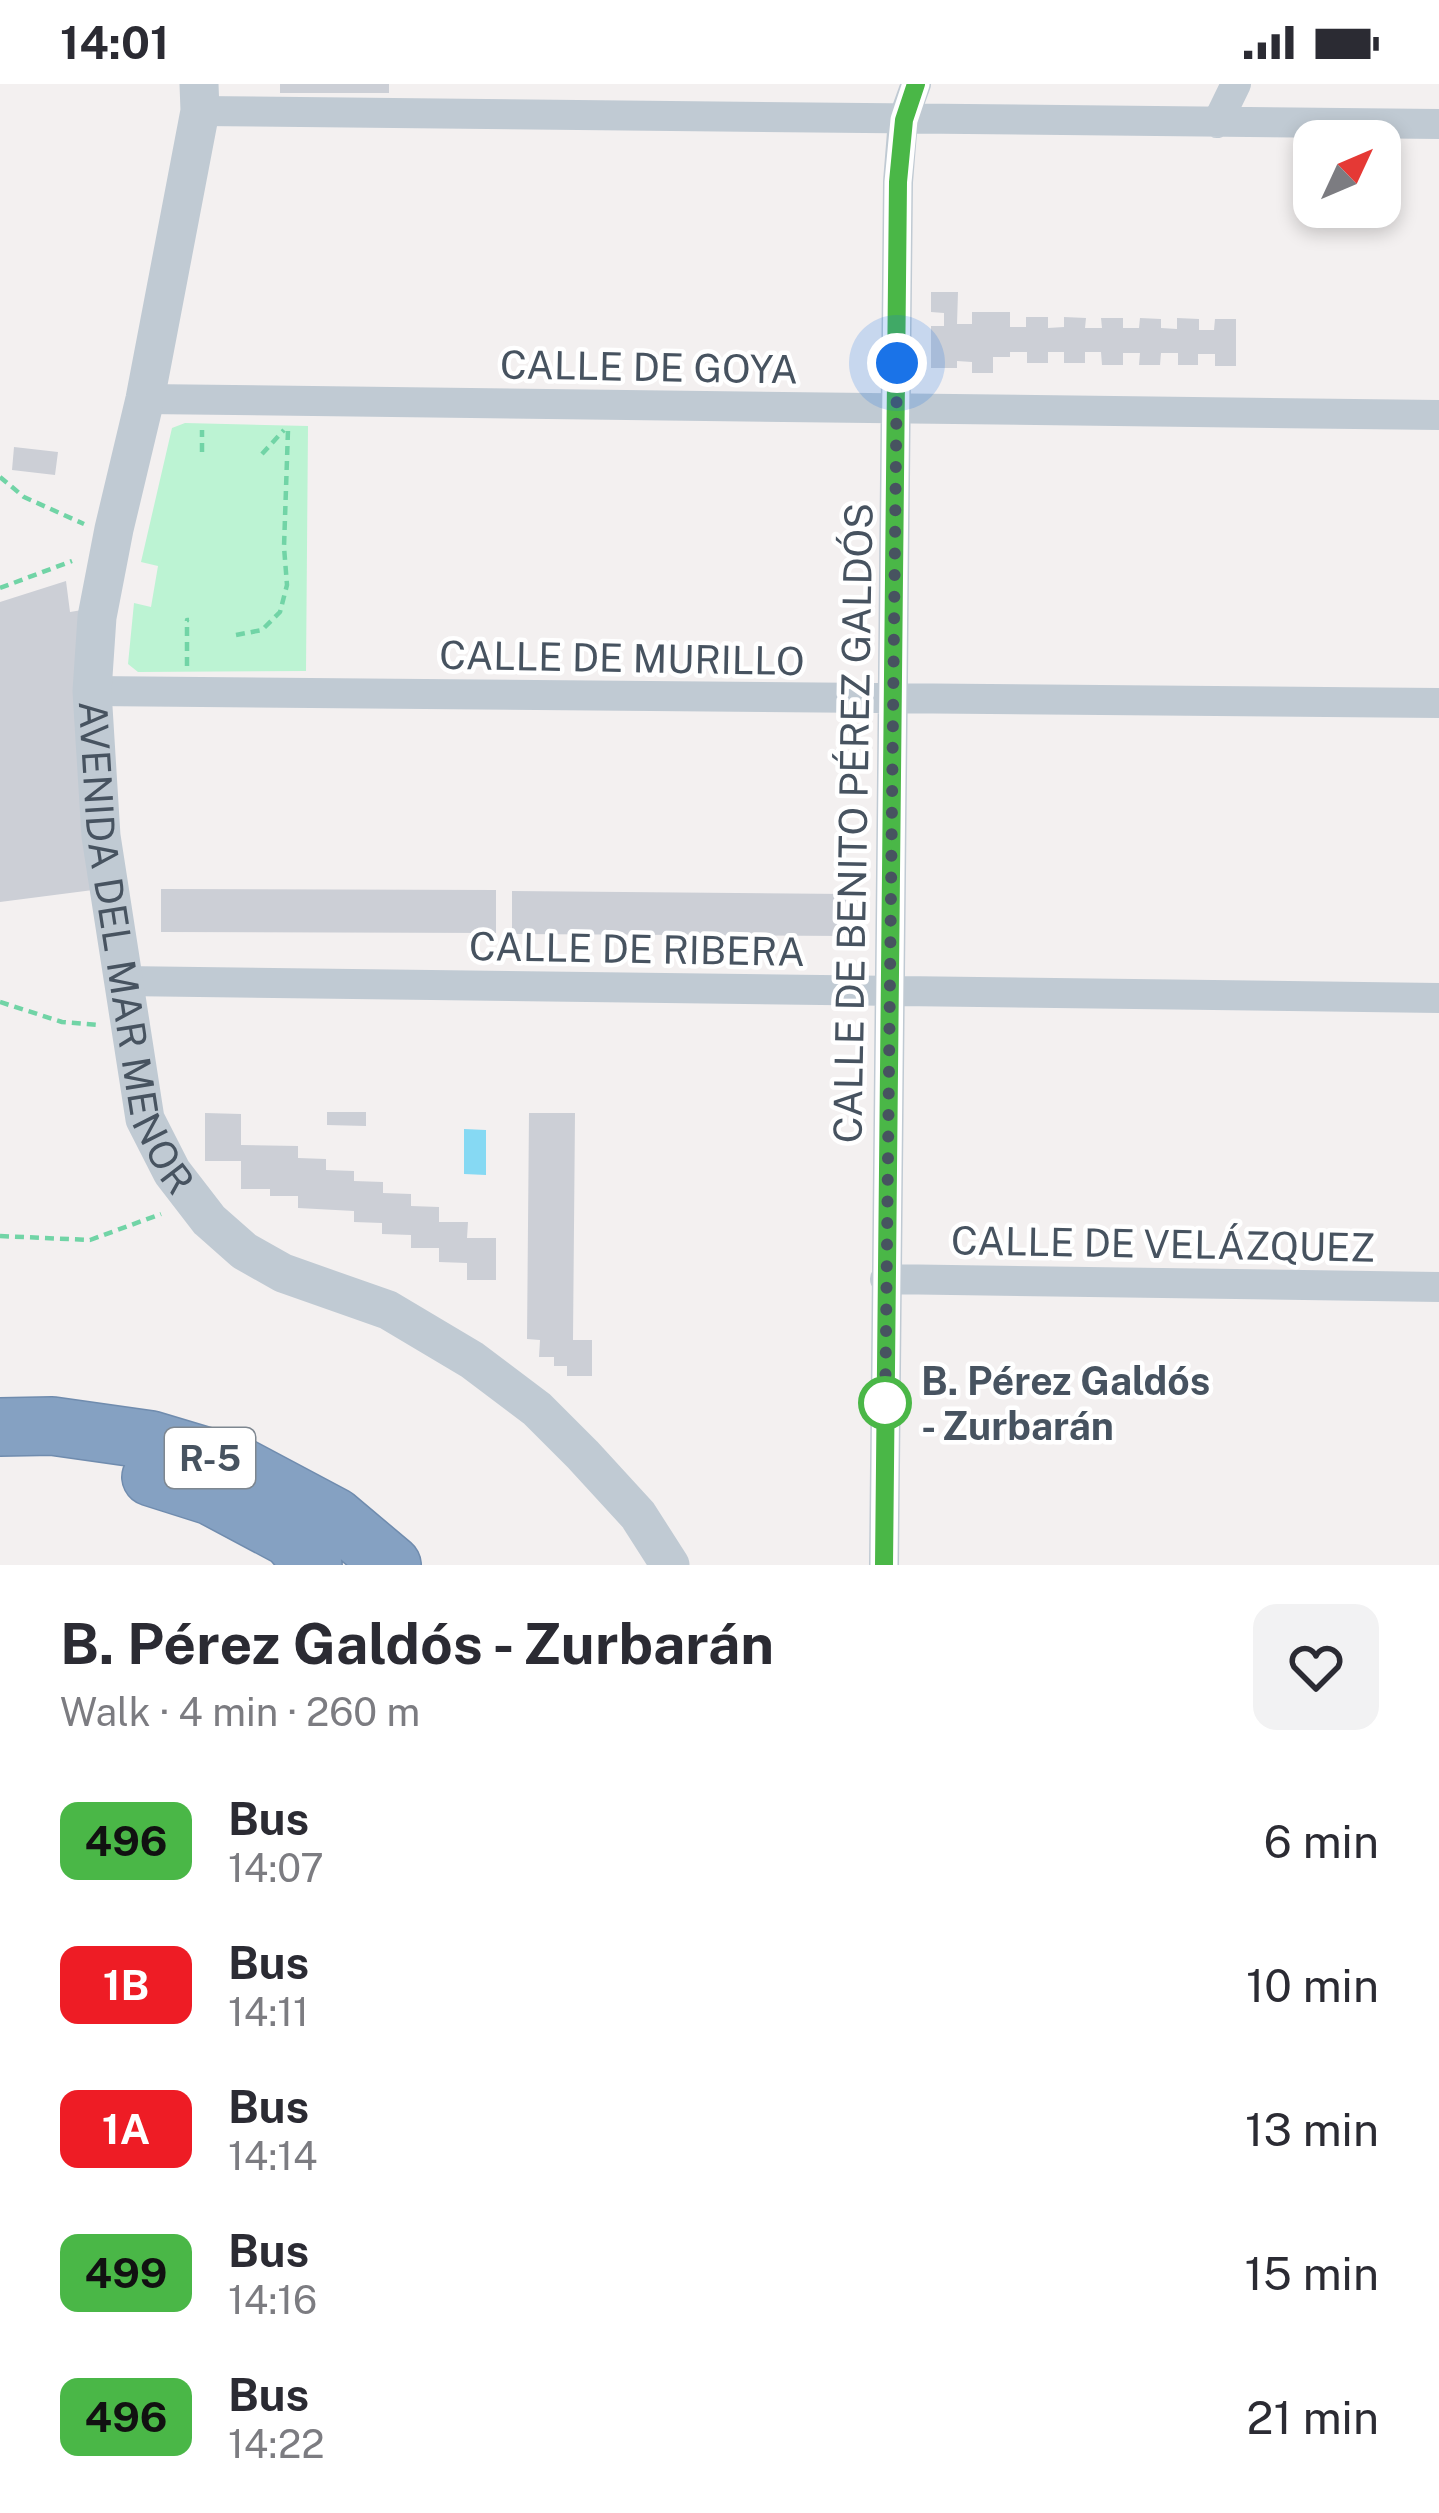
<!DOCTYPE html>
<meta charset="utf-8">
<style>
:root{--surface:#fff;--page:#f2f2f3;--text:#2b2b33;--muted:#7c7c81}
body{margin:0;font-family:"Public Sans",sans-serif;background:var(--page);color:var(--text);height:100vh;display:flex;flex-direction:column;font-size:45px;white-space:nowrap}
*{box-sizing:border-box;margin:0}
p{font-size:39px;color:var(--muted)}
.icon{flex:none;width:66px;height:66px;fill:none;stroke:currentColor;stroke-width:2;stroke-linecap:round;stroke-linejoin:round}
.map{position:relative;height:1481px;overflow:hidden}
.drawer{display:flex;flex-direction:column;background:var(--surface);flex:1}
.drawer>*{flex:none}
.badge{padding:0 24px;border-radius:18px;font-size:42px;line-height:78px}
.needle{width:78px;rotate:46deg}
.buttons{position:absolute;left:1293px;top:36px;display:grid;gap:24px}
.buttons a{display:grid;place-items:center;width:108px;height:108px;border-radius:24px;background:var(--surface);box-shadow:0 6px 18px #0003;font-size:60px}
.you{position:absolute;width:60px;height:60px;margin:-30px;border:9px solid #fff;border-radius:50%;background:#1a73e8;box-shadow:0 0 0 18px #1a73e833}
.map>.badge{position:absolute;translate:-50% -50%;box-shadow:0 0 0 6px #fff}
.round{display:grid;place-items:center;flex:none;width:126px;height:126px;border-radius:24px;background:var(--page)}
.head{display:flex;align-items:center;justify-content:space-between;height:204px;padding:0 60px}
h1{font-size:57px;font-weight:700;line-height:90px}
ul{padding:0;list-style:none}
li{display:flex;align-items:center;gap:36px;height:144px;padding:0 60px}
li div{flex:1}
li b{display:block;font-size:45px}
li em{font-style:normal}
li .badge{min-width:132px;font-weight:700;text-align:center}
.status{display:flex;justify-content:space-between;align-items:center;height:84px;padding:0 60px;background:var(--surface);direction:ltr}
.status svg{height:33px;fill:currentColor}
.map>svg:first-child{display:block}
</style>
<div class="status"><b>14:01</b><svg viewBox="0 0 49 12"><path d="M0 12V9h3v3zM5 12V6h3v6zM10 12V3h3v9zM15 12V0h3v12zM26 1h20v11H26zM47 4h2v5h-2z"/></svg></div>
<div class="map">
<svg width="1439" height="1481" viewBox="0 0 1439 1481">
<rect width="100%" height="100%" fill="#f3f0f0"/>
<path fill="#bcf3d3" d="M185 339 308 342 306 587 138 588 128 580 134 519 151 523 158 482 141 478 172 344Z"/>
<path fill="#86d9f3" d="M464 1045 486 1046V1091L464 1090Z"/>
<path fill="#cccfd6" d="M280 0H389V9H280Z
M931 208H958L957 240H972V228H1010V243H1026V233H1048V244L1064 243V233L1086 234 1085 244H1102L1101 234H1123V244H1139L1140 234 1161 235V244L1177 245V234L1199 235V246H1214L1215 235H1236V282H1215V270H1198V281H1178V269H1161L1160 281H1139L1140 269H1123V281H1102L1101 268H1085V279H1064V268H1048V279H1027V268H1010V273H993V289H972V278L957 277V284H931V242H944V229L931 228Z
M14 363 58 368 55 391 12 386Z
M66 497 70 528 82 526 93 806 0 818V518Z
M161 805 496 806V849L161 848Z
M512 807 846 810V852L512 850Z
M327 1028H366V1042L327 1041Z
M205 1029 241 1030V1061L298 1062V1074L326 1075V1086L354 1087V1097L383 1098V1109L411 1110V1122L439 1123V1138H468L467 1154H496V1196H467V1179L439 1178V1164H411V1151L382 1150V1139L354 1138V1127L298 1124V1112H270V1105H241V1077H205Z
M529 1029H575L573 1256H592V1292H567V1282H554V1273H539L540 1256 527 1255Z"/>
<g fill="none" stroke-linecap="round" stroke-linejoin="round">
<defs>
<path id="motorway" d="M0 1343 52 1342 151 1356 241 1383 335 1433 392 1481
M151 1393 211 1412 290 1454 313 1481"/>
</defs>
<use href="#motorway" stroke="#708cae" stroke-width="60"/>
<path stroke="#71d4a6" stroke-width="4.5" stroke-dasharray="9 6" stroke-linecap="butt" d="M202 368V346
M262 370 284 346
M0 393 24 413 84 440
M0 504 72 477
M236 551 262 546 280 528 287 501 284 463 288 346
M187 582V536H189
M0 918 62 938 99 941
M0 1152 90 1156 161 1130"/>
<path stroke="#c0cad3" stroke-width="30" d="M200 27 1439 40
M1217 39 1236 0
M145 315 1439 331
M92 607 1439 619
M122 897 1439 914
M885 1195 1439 1203
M884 1481 898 98 903 36 916 0"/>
<path stroke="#c0cad3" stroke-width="39" id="s1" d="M199 0 200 27 145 315 114 445 97 533 92 607 101 752 145 1035 172 1088 209 1136 244 1167 283 1189 388 1226 472 1276 537 1325 583 1371 638 1431 670 1481"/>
<use href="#motorway" stroke="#85a1c2" stroke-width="57"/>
</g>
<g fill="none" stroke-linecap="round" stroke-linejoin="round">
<defs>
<path id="line" d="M884 1481 898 98 904 36 916 0"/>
</defs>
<use href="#line" stroke="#fff" stroke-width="27"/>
<use href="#line" stroke="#4ab747" stroke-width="18"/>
<path stroke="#475360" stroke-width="12" stroke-dasharray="0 21.6" d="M885 1319V1337L897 279"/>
</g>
<circle fill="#fff" stroke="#4ab747" stroke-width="6" cx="885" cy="1319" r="24"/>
<g text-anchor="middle" stroke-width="9" stroke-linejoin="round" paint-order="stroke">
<rect fill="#fff" stroke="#7e8790" stroke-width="3" x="165" y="1344" width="90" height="60" rx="9"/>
<g font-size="36" font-weight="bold" fill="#475360">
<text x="210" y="1387">R-5</text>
</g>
<g font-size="39" fill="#475360" stroke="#fff">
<text transform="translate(649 283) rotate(1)" y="14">CALLE DE GOYA</text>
<text transform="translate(622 574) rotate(1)" y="14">CALLE DE MURILLO</text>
<text transform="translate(853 739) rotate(-89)" y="14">CALLE DE BENITO PÉREZ GALDÓS</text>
<text dy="14" stroke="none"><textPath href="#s1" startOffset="879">AVENIDA DEL MAR MENOR</textPath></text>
<text transform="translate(637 865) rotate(1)" y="14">CALLE DE RIBERA</text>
<text transform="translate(1163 1160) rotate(1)" y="14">CALLE DE VELÁZQUEZ</text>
</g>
<g font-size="39" font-weight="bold" fill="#475360" stroke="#fff" text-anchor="start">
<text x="921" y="1311">B. Pérez Galdós<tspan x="921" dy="45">- Zurbarán</tspan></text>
</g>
</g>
</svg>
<div class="buttons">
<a><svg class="needle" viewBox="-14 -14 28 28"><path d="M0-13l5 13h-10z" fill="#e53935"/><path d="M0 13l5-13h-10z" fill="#7c7c81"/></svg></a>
</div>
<div class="you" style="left:897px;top:279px"></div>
</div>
<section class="drawer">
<div class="head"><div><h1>B. Pérez Galdós - Zurbarán</h1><p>Walk · 4 min · 260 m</p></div><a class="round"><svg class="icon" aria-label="heart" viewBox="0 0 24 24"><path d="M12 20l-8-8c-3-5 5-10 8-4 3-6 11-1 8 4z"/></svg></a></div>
<ul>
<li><span class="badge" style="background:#4ab747;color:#111">496</span><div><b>Bus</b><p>14:07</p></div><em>6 min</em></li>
<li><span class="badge" style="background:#ee1c25;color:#fff">1B</span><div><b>Bus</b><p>14:11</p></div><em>10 min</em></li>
<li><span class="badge" style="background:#ee1c25;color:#fff">1A</span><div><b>Bus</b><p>14:14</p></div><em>13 min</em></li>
<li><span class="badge" style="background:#4ab747;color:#111">499</span><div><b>Bus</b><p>14:16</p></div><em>15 min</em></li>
<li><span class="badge" style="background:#4ab747;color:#111">496</span><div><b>Bus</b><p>14:22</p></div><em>21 min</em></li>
</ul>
</section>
